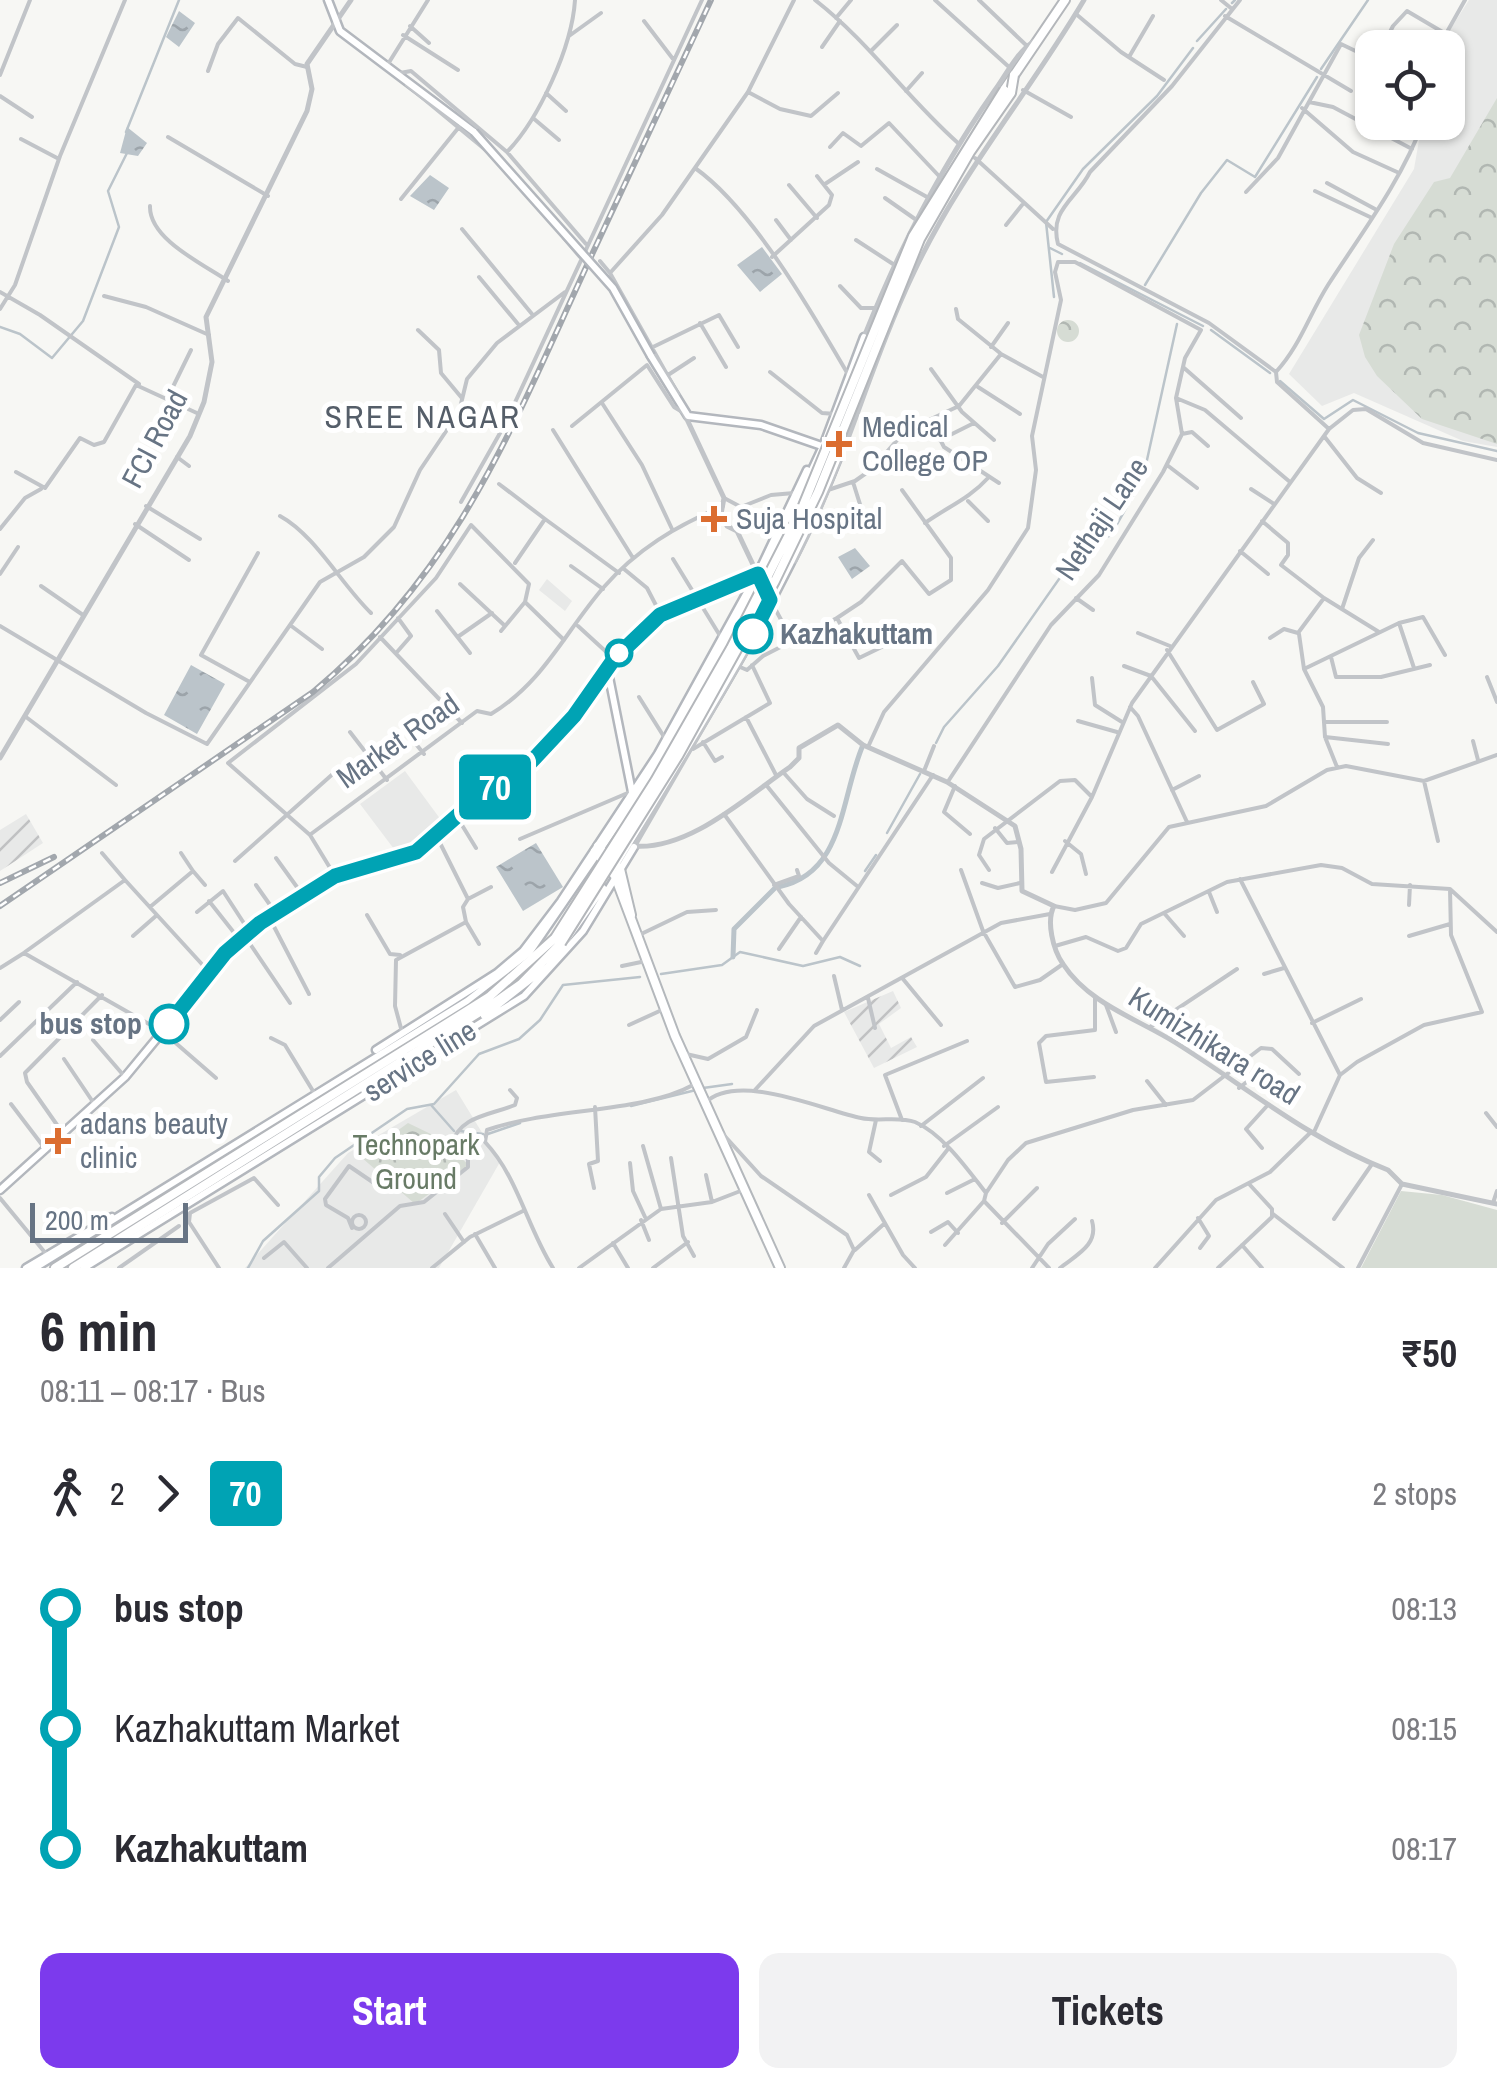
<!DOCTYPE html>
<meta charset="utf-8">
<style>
:root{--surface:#fff;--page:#f2f2f3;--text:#2b2b33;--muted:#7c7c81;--accent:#7c3aed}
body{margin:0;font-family:"Archivo Narrow",sans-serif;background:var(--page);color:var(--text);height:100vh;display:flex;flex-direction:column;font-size:38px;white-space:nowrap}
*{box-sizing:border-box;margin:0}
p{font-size:32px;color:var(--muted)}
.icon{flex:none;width:55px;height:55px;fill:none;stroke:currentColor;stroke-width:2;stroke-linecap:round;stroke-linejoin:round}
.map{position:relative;height:1268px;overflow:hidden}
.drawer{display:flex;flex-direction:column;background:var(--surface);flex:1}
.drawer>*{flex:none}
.badge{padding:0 20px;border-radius:8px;font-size:35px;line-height:65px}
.controls{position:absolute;left:1355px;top:30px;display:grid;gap:20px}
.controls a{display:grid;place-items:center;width:110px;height:110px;border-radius:20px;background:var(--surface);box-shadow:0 2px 8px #0004;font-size:50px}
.scale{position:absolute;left:30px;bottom:25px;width:158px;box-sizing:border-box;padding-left:10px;border:5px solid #677484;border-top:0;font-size:28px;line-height:35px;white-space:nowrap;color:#677484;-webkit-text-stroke:8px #fff;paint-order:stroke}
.map>.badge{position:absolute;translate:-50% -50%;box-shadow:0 0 0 5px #fff}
.legs{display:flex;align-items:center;gap:15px;height:110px;padding:0 40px;font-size:32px}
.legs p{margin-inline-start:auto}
.summary{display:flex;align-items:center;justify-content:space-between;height:170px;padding:0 40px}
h1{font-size:55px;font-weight:700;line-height:75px}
.primary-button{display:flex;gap:20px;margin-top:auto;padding:20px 40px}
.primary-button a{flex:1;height:115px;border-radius:20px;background:var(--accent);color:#fff;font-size:40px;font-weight:700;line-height:115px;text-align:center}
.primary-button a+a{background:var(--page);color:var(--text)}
ul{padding:0 40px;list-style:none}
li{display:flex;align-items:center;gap:35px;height:120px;font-size:38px}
li i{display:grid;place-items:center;width:15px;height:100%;margin:0 12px;background:currentColor}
li i::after{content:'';width:25px;height:25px;margin:-12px;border:8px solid;border-radius:50%;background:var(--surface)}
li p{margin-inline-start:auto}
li:first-child i{background:linear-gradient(#0000 50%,currentColor 0)}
li:last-child i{background:linear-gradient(currentColor 50%,#0000 0)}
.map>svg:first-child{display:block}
</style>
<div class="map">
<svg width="1497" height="1268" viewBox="0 0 1497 1268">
<defs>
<pattern id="industrial-furrows" width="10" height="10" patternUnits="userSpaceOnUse" patternTransform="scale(2.5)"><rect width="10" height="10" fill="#e8e9e8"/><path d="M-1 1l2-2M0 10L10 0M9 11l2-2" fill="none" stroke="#c0c1c2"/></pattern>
<pattern id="forest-crowns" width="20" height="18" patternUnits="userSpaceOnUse" patternTransform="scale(2.5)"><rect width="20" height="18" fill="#d6dcd4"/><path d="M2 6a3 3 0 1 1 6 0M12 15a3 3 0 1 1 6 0" fill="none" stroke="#b1b7b2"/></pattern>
<pattern id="water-ripples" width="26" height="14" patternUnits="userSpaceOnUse" patternTransform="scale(2.5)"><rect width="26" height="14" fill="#bbc4ca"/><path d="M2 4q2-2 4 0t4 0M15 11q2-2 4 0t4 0" fill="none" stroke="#9ca4aa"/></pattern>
</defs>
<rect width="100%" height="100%" fill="#f7f7f4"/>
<path fill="#e8e9e8" d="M1469 0H1497V447L1463 441 1354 393 1322 406 1289 374 1414 169 1422 123 1448 122 1449 50 1439 47Z
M547 579 572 601 565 611 539 590Z
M405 771 441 820 397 853 360 804Z
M456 1090 500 1162 439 1268H245L348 1153Z"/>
<path fill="url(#industrial-furrows)" d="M26 814 43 843 0 871V830Z
M893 991 901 1008 879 1024 891 1048 911 1037 917 1047 874 1068 844 1012Z"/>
<path fill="url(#forest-crowns)" d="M1497 98V444L1422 419 1377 376 1365 357 1359 335 1394 244 1434 182 1450 178Z
M1057 331a11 11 0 1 1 22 0a11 11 0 1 1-22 0Z
M408 1123 435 1136 469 1165 415 1204 361 1157Z"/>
<path fill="#d6dcd4" d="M1401 1191 1442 1195 1497 1210V1268H1361Z"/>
<path fill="url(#water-ripples)" d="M179 11 195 23 179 47 166 37Z
M127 127 147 143 138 156 120 153Z
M430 175 449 188 434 210 410 196Z
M762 247 782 274 760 292 737 265Z
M855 548 870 566 852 579 838 557Z
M191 665 225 684 197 734 164 715Z
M536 843 563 887 523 911 496 867Z"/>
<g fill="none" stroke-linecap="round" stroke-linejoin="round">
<path stroke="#bbc4ca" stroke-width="2.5" d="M1232 3 1235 0
M1197 41 1226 9
M1321 69 1368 0
M126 132 179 0
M1050 248 1062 254
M1080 263 1203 326
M1145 285 1201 193 1227 160 1255 177 1317 77
M1054 297 1046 222 1083 169 1157 96 1193 48
M0 327 20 334 52 358 83 321 119 227 108 191 127 153
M1211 330 1270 373
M1280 381 1324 419 1353 400 1418 433 1497 451
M1116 526 1143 478 1177 324
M936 743 944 727 998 666 1085 542 1109 536
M887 833 920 774
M865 871 876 855
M661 974 722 965 740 952 803 966 840 957 860 966
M703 1088 732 1084
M431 1105 454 1131
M631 1106 696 1090
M460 1131 483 1134
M485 1135 520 1123
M248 1268 263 1241 319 1191V1177L335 1158 407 1109 434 1104 479 1054 519 1039 540 1020 563 985 640 977"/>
<path stroke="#bbc4ca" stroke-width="5" d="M778 887C845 874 840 798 863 745
M733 957 734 929 774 889"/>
<defs>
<path id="secondary" d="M328 0 340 31 474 132
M651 356 688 416 761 425 839 452
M608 672 632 792
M614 868C696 733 782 600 840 453
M484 1016 548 966 603 888
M376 1050 497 973 523 951 561 901 658 754 761 567 807 470
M0 1190 125 1077 239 939 307 890 335 876 416 852 473 802 531 762 574 716 614 659 661 615 756 574
M26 1268 112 1217
M35 1268 467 1001 529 953 656 768 763 575 824 444 864 337
M84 1268 524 996 583 931 634 847"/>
<path id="primary" d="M598 846 620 869 631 915
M595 851 615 876 675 1036 780 1268"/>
<path id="trunk" d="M1004 90 1065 0
M55 1268 489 997 555 938
M73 1268 494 1003 521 984 561 943"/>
</defs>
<use href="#secondary" stroke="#b3b7bd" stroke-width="11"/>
<use href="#primary" stroke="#b4b8bc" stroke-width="12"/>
<use href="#trunk" stroke="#b4b7bb" stroke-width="12"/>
<path stroke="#c1c4c8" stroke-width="4" d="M815 0C869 42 907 98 958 143
M935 0 1009 67
M979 0 1027 46
M1221 0 1232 9
M1240 0 1172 86 1090 172C1076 200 1049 209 1058 244L1209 323 1276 372 1277 382 1329 429 1353 410 1366 409 1423 443 1497 460
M1076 14 1121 52 1164 80
M1225 16 1351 91
M836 18 851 0
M644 21 673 59
M410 26 429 43
M403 35 458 70
M569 36 601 13
M1422 44 1428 48
M822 47 840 21
M1382 48 1393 26 1407 11 1446 34
M1438 48 1465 0
M872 50 897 25
M1129 57 1153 16
M388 64 428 0
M208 71 218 44 238 18 295 64 307 67
M400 73 411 71 507 152 586 244
M0 75 30 0
M407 85 488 152
M1023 90 1071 117
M906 91 922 73
M748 92 780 109 811 116 838 93
M546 93 566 111
M0 96 32 117
M1309 102 1333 107 1412 149
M1302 108 1353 152 1397 172
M533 118 559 140
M168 137 268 196
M21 139 59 159
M830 147 843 133 861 146 889 123 939 176
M507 152C539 119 572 47 575 0
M975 158 1053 229
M695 168C753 209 813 314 849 376
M877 169 927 197
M1327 183 1375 209
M825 184 858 162
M789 185 817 218
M1315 191 1370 217
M1246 192 1278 158 1341 44 1368 57
M885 198 915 219
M401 199 459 127
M150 206C149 239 203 264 228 281
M776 220 791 240
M1006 225 1022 205
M462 229 532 314
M564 238 580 257
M856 240 893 264
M772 257 829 205 832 195 817 176
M600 261 610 273
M479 277 518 324
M840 286 861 308H876
M0 292 40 315 139 384
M104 296 146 307 209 335
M0 309 15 285 60 156 125 0
M956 309 958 319 1000 353
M700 323 726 367
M418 330 439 350 441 373 461 397
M653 347 719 315 738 347
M991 347 1008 323
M1183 367 1241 418
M931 369 962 412 994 440
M770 372 822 413 836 414
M1276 372C1300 346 1309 315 1328 285 1361 234 1402 180 1423 122
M668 375 694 358
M978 387 1020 414
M678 394 610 273 662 215 748 92 794 0
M1176 398 1205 410 1290 482
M167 399 191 350
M602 403 642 465 672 529
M931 422 944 447 999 483
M572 426 647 365 674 407 684 413
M553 430 633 558
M1182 434 1192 432 1208 446
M1324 436 1357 478 1381 493
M940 440 974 423
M177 457 189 466
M1167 465 1197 488
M16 472 45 488 80 438 94 445 104 442 136 385 199 414
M853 482 864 517 875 532
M499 484 545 519
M1251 489 1274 504
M828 490 855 481 872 469 905 431 959 406 1001 354 1043 377
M724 498 741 507 771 495 794 493
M968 501 988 521
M461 502 504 426 702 0
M146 506 200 539
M280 516C315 535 341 584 371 613
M1262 521 1288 543V555L1281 565 1324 598
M925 523C949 506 969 499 989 477
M135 524 189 560
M0 529 25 498 41 489
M1240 551 1268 574
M673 559 722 639
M515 563 545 519 619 573
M571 566 603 589
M624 569 647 588 661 615
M0 574 18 547
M460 584 504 625
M41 586 83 615
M1076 598 1093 610
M525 602 564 640
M772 603 792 640
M1342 609 1359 558 1373 540
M437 611 470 653
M837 618 861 602 902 561 929 594 951 580V558L902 490
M1399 623 1423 617 1445 655
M290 625 320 582 364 557 394 527 420 470 459 412 467 379 497 343 565 292
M0 626 146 713 207 744 290 625 322 649
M578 626 614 659
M1138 633 1170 646
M1299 634 1304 669
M459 636 492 613
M380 637 462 723
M1270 638 1284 629 1298 633 1324 598 1379 632
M1167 650 1217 730 1264 704 1253 682
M397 652 411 636 398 618
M1331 657 1336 677H1381L1430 665
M1124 666 1151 676 1195 731
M740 667 747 670 763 656 837 618 859 658 890 643
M1487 677 1497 702
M1092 678 1095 705 1122 722
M248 681 201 655 258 553
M639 697 666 740
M1130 707 1138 716 1187 822
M26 717 116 785
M746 717 776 775
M1078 721 1117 732
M1325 722H1387
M350 732 387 780
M407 733 424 754
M1325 737 1388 744
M1473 741 1478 760
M703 742 715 761 722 757
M868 747 884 712 988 590 1028 528 1036 470 1032 436 1061 300 1055 272 1058 262H1075L1201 330 1185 358 1176 398 1182 434 1163 472 1099 575 1051 625 949 780
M693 749 770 703 752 665
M1337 767 1325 737 1323 707 1304 669 1399 623 1414 668
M924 771 934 746
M783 772 807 799 834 816
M1424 781 1438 841
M767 786 829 863 857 886
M955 786 944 812 970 834
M1172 790 1199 776
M724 814 789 904 823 941 933 775
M457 817 476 848
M995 828 1007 843 1019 842
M311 834 477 711 491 714C543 683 565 632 603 588 637 549 676 526 723 506
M520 839 630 792
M1065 841 1081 854 1086 874
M102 853 125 880
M276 858 302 894
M235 861 335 772
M961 870 983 931 1015 987 1040 980 1063 964
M989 870 979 855 984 839 1060 781 1075 780 1092 797 1132 703 1329 429
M193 871 205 885
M1052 872 1092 797
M335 876 310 835 228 763 356 664 436 578 471 525 529 584 525 602 501 631
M1240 879 1340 1075
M982 883 998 888 1020 883
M256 885 275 912
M774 885 799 876 797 870
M1209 892 1217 912
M468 899 491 887
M209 901 239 939
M1409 905 1410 885
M1054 906 1075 910 1106 903 1169 827 1266 806 1327 770 1346 766 1424 781 1497 755
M150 907 193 871 181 853
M197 912 223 891 249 931
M1164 913 1184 936
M367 915 390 954 400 955
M269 917 309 994
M466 922 479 944
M244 935 290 1003
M133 936 157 915
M637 936 687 912 716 910
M1409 936 1450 924
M1055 946 1086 937 1118 951 1126 948 1141 924 1227 882 1321 865 1342 868 1372 884 1450 889 1497 932
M779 949 801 917
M25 952 125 880 210 973
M816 953 823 941
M622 966 646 961
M0 968 24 953 163 1032 216 1078
M1264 974 1284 968
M834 976 842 1010
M903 979 941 1025
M868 998 875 1028
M1106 1005 1116 1032
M0 1020 19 1002
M1312 1023 1361 999
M629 1025 664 1009
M1150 1027 1237 969
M402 1032 395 1006 396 960 466 922 463 907 468 899 437 837
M271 1038 285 1045 313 1091
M93 1040 125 1077
M686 1054 708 1059 746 1037 757 1010
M0 1056 77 982
M64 1059 95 1105
M1094 1077 1046 1082 1039 1043 1046 1036 1095 1030V997
M1147 1081 1166 1105
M1239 1088 1253 1077
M754 1091 814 1026 1001 923 1050 914
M705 1103C738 1071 822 1110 861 1118 878 1122 899 1116 915 1122 943 1134 968 1170 986 1193L984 1201 1049 1268
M11 1104 46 1150
M1486 1113 1497 1127
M876 1120 869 1152 880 1161
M902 1120 885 1075 967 1041
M921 1126 983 1078
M62 1132 27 1082 25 1073 102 995
M1314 1132 1340 1075 1357 1062 1424 1025 1482 1012 1451 935 1450 889
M722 1133 761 1176 847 1235 854 1250 844 1268
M643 1146 661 1209
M944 1146 998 1107
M1262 1148 1246 1129 1266 1107
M671 1158 683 1236 694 1256
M630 1163 633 1191 645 1217
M706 1175 712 1202
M594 1188 589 1164 598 1161 595 1107
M947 1193 975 1179
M986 1193 1008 1160 1026 1143 1133 1110 1193 1100 1261 1048 1272 1049 1299 1074
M869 1195 903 1255 915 1268
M891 1195 926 1177 948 1149
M0 1198 47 1255
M1493 1203 1497 1191
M445 1214 464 1242
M1273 1214 1343 1268
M352 1222a7 7 0 1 1 14 0a7 7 0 1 1-14 0Z
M1198 1218 1209 1236 1200 1248
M1334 1219 1372 1164
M641 1220 649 1240
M1002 1223 1037 1188
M352 1228 348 1218 326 1205 325 1199 349 1166 374 1183
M931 1232 948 1222 958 1233
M475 1234 495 1268
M613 1243 628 1268
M945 1245 984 1201
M1242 1245 1262 1268
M855 1250 885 1223
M264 1258 284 1242 307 1268
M119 1268 179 1226
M219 1268 189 1222 190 1213 254 1178 278 1205
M328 1268 400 1206 424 1202 468 1167V1159L452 1145C458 1116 491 1115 515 1105L517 1098 510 1090
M432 1268 470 1237 523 1211
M553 1268C527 1227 518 1177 485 1142L487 1130C548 1108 643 1113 693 1085
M579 1268 661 1209 712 1202 743 1190
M653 1268 688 1242
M1032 1268 1048 1244 1075 1219
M1060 1268C1076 1255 1099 1245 1092 1221
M1155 1268 1216 1200 1270 1172 1310 1133
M1218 1268 1272 1217V1209L1250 1185
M1358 1268 1402 1184"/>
<path stroke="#c1c4c8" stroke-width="5" d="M864 337C899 249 940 168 995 90 1006 75 1017 52 1033 42
M684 413 724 498 721 514 727 526 737 531 757 573
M795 561C844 468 869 366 914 272 960 174 1029 93 1084 0
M0 758 190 436 204 402 212 362 206 317 307 111 312 89 307 64 351 0
M633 846C689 851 746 797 790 767L799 758V748L838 725 863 745 947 782 1015 826 1021 849 1022 891 1054 906C1046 921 1053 950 1063 964 1089 1004 1138 1019 1176 1043 1248 1088 1308 1139 1388 1170L1402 1184 1497 1204
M634 847 760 629"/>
<use href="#secondary" stroke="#fff" stroke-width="6"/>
<use href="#primary" stroke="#fff" stroke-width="8"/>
<use href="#trunk" stroke="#fff" stroke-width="8"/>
<defs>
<path id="rail" d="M0 883 54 857
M0 906 313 692C462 568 516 417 595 248 633 165 673 83 711 0"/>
</defs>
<use href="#rail" stroke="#a2a7ad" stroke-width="6"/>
<use href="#rail" stroke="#fff" stroke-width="2.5" stroke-dasharray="8" stroke-linecap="butt"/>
<defs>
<path id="secondary-bridge" d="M474 132 613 288 651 356"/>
<path id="trunk-bridge" d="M555 938 655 781 731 648 800 513 913 236 1004 90
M561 943 678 756 775 581 818 492 920 239 970 152 1011 93 1014 75"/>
</defs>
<use href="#secondary-bridge" stroke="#b3b7bd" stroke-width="11" stroke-linecap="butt"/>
<use href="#trunk-bridge" stroke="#b4b7bb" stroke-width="12" stroke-linecap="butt"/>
<use href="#secondary-bridge" stroke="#fff" stroke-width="6"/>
<use href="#trunk-bridge" stroke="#fff" stroke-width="8"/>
</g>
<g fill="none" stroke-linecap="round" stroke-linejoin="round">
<defs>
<path id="line-1" d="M169 1024 225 953 260 923 335 876 416 852 473 802 531 762 574 716 614 659 660 615 758 574 770 600 753 634"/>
</defs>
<use href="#line-1" stroke="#fff" stroke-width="22"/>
<use href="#line-1" stroke="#00a3b4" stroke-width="15"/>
</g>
<g fill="#db6d30" stroke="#fff" stroke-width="4">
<path d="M834 429h10v10h10v10h-10v10h-10v-10h-10v-10h10z"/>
<path d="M709 504h10v10h10v10h-10v10h-10v-10h-10v-10h10z"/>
<path d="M53 1126h10v10h10v10h-10v10h-10v-10h-10v-10h10z"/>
</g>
<g fill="#fff" stroke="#00a3b4" stroke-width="5">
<circle cx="753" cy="634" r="18"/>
<circle cx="619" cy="653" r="12"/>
<circle cx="169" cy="1024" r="18"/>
</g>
<g text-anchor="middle" stroke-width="10" stroke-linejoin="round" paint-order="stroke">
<g font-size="30" fill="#677484" stroke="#fff" text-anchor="start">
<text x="862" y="437">Medical<tspan x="862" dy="34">College OP</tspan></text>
<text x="736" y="529">Suja Hospital</text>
<text x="80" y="1134">adans beauty<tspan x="80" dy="34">clinic</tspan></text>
</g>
<g font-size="30" fill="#677484" stroke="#fff">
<text transform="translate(155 439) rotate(-62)" y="10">FCI Road</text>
<text transform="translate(1102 519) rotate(-56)" y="10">Nethaji Lane</text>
<text transform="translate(398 741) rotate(-35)" y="10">Market Road</text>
<text transform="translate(1214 1046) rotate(32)" y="10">Kumizhikara road</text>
<text transform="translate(420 1061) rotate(-32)" y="10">service line</text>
</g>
<g font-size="30" font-weight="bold" fill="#677484" stroke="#fff" text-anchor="start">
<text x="780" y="644">Kazhakuttam</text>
<text x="142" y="1034" text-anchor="end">bus stop</text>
</g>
<g font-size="30" fill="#687b66" stroke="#fff">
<text x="416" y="1155">Technopark<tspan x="416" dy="34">Ground</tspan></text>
</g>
<g font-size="32" letter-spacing="2.5" fill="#555e69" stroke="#fff">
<text x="423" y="428">SREE NAGAR</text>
</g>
</g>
</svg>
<div class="controls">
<a><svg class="icon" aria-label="locate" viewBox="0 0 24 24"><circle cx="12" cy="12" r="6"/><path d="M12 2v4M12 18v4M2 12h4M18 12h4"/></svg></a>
</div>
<div class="scale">200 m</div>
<b class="badge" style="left:495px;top:787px;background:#00a3b4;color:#fff">70</b>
</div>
<section class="drawer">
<div class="summary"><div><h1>6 min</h1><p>08:11 – 08:17 · Bus</p></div><b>₹50</b></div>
<div class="legs"><svg class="icon" aria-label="walk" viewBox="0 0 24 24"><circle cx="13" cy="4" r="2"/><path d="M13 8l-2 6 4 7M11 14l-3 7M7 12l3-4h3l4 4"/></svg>2<svg class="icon" aria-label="forward" viewBox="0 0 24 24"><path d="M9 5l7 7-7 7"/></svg><b class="badge" style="background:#00a3b4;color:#fff">70</b><p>2 stops</p></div>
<ul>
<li><i style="color:#00a3b4"></i><b>bus stop</b><p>08:13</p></li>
<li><i style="color:#00a3b4"></i><span>Kazhakuttam Market</span><p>08:15</p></li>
<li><i style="color:#00a3b4"></i><b>Kazhakuttam</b><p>08:17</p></li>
</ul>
<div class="primary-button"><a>Start</a><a>Tickets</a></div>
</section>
